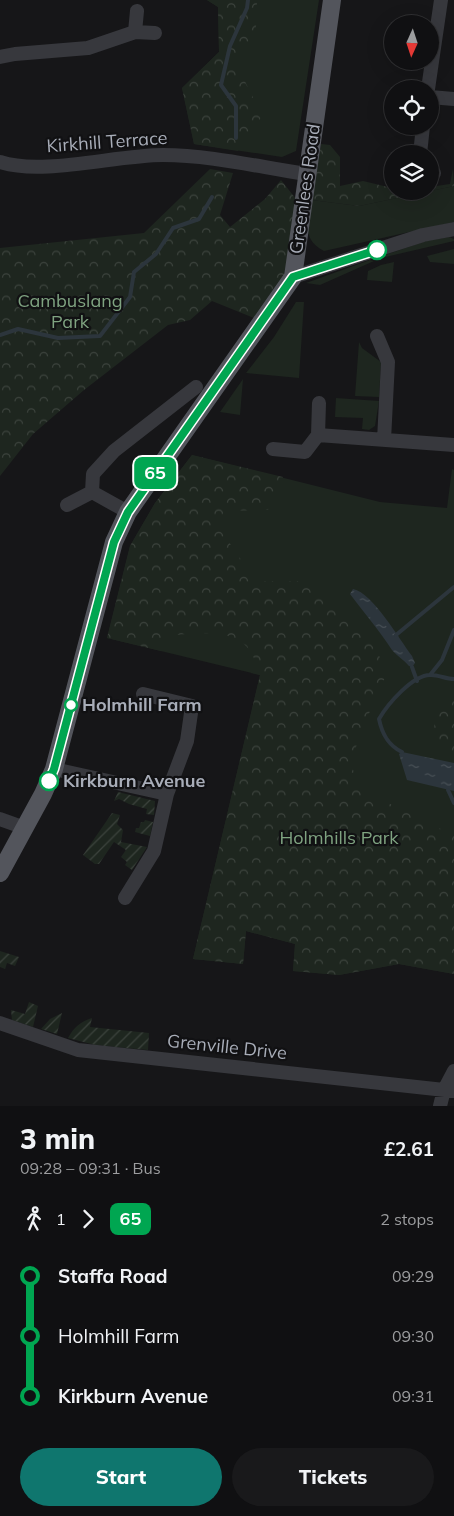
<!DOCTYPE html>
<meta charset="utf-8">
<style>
:root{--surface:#101012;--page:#19191b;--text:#f1f3f6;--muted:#9c9d9f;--line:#303032;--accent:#0f766e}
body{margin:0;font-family:Mulish,sans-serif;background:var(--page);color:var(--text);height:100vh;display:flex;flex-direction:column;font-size:19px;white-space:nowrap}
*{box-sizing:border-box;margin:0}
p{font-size:16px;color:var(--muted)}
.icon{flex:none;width:28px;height:28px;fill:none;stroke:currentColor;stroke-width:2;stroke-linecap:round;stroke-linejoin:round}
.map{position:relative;height:1106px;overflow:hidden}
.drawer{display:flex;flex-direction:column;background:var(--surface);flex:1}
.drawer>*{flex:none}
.badge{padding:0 10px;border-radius:8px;font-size:18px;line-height:32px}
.needle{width:32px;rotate:183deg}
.tools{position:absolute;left:384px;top:15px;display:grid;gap:10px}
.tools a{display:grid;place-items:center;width:55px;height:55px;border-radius:50%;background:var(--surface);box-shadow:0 5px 20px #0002,0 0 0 1px var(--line);font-size:25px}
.map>.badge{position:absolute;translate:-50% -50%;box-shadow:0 0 0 2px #fff}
.legs{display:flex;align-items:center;gap:8px;height:55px;padding:0 20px;font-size:16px}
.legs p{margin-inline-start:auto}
.head{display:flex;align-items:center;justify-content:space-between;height:85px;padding:0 20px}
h1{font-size:28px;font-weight:800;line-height:38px}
.action{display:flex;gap:10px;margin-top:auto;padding:10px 20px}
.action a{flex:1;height:58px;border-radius:30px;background:var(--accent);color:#fff;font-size:20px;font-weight:800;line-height:58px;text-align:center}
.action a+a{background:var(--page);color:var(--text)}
ul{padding:0 20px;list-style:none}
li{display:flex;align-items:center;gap:18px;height:60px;font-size:19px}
li i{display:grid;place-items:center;width:8px;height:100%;margin:0 6px;background:currentColor}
li i::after{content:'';width:12px;height:12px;margin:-6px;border:4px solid;border-radius:50%;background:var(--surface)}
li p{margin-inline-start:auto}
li:first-child i{background:linear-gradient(#0000 50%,currentColor 0)}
li:last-child i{background:linear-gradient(currentColor 50%,#0000 0)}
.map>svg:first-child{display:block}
</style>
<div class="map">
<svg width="454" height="1106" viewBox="0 0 454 1106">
<defs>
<pattern id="forest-crowns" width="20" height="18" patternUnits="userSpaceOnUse" patternTransform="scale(1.25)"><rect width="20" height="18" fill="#1e261f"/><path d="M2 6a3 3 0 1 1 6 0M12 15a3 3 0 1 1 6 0" fill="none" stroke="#3c433d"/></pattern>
<pattern id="garden-furrows" width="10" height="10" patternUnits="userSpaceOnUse" patternTransform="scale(1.25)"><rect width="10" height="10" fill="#1e261f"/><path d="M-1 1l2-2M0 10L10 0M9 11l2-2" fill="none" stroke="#3c433d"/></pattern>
<pattern id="water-ripples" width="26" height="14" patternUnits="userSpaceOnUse" patternTransform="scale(1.25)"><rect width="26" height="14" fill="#2c353c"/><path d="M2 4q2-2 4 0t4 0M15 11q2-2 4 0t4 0" fill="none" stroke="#485056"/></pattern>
</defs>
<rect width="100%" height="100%" fill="#161618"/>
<path fill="#1e261f" d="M207 0H319L296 151 282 157 194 144 182 88 219 52 218 7Z
M454 186V222L324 251C301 239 308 222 312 200L359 206Z
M449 237 454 239V241L381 258 379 257 426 241Z
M454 249V264L430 262 427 256Z
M370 260 374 261 320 285 306 283Z
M394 262 392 282 367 280 368 271 381 265Z
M296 302H304L299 378 246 373 274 337Z
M359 342 362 348 381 362 379 397 355 396Z
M243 379 240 415 220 412Z
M336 398 379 401 375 426 369 430 362 429 363 418 335 417Z
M192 455 380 502 447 508 452 469 454 470V974L399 964 339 975 293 971 295 944 246 931 243 964 193 959 260 675 107 638 130 546 155 503Z"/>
<path fill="url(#forest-crowns)" d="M207 0H257L256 27 237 65 262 116 238 151 194 144 182 88 219 52 218 7Z
M321 144 330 145 340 157V186L363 181 392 188V191H430V187L450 184 453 169 454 186 359 206 312 200Z
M210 169 233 173 220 215 230 227 265 199 281 180 296 199 286 273 254 318 212 301 190 320 168 325 84 390 33 434 0 476V248L144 233Z
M192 455 283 477 268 510 225 511 217 524 239 557 260 581H307L321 588 377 651 387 673 359 736 351 766 364 791 447 832 454 833V974L399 964 339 975 293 971 295 944 246 931 243 964 193 959 260 675 251 673 255 661C243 624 195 634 164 636L161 651 107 638 130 546 155 503Z
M454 701V757L432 738 438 707Z"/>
<path fill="url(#garden-furrows)" d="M118 792 155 801 154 815 146 814 147 809 129 804 119 799 114 801Z
M112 813 120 815 117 824 123 830 121 842 147 847 132 870 125 865 127 862 121 857 126 850 114 842 99 864H95L83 855Z
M145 820 153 822 150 836 135 832 136 828H139L141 822H144Z
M0 951 19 957 15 966 7 963 5 969 0 967Z
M29 1002 38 1006 33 1027 12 1020 11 1010 25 1014Z
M62 1013 57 1034 41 1029 50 1019Z
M92 1018 90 1027 149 1033 148 1050 95 1045 68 1038C74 1027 80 1022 92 1018Z"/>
<path fill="url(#water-ripples)" d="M353 589C373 593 399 639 412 656L415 663 412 667 409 666C404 660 397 656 392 650 380 631 364 613 350 594Z
M402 752 454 763V791L407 780 399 754Z"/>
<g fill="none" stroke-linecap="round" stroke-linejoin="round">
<path stroke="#2c353c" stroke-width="4" d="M236 138V106L221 85 230 46 247 8 248 0
M0 335 18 329 58 338 100 336 130 297 134 272 156 254 173 228 199 219 212 197
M396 635 454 587
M412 667 417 681
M430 675 442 660 454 630
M402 752C388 745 382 734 379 719 387 705 413 674 431 675 439 675 446 679 454 679
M448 790 454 803"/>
<path stroke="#37383d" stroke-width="14" d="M135 32 137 11
M0 57 15 54 88 48 135 32 155 33
M428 89 441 0
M430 97 454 99
M420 154 423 126
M0 162C42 176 116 155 163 155 210 155 259 167 306 174
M430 173H434
M293 277 423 235 454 229
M377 336 388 362 384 440
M318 435 319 403
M273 449 305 452 318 435 454 445
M67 505 92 492
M128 512 92 492 93 474 114 451 196 387
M54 769 167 794
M0 819 25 828
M125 898 154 851 167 794 187 741 192 706 143 694
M0 1023 78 1050 454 1091
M440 1106 444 1090 454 1071"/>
<path stroke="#53555c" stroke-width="18" d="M0 873 43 794 54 769 114 542 128 512 293 277 332 0"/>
</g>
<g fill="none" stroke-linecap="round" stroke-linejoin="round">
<defs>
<path id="line-1" d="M49 781 54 769 114 542 128 512 293 277 377 250"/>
</defs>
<use href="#line-1" stroke="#fff" stroke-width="11"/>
<use href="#line-1" stroke="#00a651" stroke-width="8"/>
</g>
<g fill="#fff" stroke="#00a651" stroke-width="2.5">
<circle cx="377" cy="250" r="9"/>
<circle cx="71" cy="705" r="6"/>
<circle cx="49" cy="781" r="9"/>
</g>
<g text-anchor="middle" stroke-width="4.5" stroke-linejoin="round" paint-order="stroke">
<g font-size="18" fill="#a8adb8" stroke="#111113">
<text transform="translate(107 142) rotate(-4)" y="6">Kirkhill Terrace</text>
<text transform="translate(305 189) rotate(-82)" y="6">Greenlees Road</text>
<text transform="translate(227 1047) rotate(6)" y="6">Grenville Drive</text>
</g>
<g font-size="18" fill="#7fa381" stroke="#111113">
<text x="70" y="307">Cambuslang<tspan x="70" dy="21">Park</tspan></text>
<text x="339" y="844">Holmhills Park</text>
</g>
<g font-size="18" font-weight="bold" fill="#a8adb8" stroke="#111113" text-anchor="start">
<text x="82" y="711">Holmhill Farm</text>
<text x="63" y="787">Kirkburn Avenue</text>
</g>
</g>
</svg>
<div class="tools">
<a><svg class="needle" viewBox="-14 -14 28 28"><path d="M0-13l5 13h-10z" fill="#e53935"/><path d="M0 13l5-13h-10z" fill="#9c9d9f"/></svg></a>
<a><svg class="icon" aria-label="locate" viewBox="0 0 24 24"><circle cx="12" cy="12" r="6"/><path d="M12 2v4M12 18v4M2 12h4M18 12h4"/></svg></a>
<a><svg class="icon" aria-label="layers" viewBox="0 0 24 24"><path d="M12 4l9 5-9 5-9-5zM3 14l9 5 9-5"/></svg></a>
</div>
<b class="badge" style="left:155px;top:473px;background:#00a651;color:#fff">65</b>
</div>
<section class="drawer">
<div class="head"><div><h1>3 min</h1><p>09:28 – 09:31 · Bus</p></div><b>£2.61</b></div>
<div class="legs"><svg class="icon" aria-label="walk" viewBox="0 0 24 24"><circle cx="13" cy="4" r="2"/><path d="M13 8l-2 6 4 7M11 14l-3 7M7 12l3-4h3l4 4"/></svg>1<svg class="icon" aria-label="forward" viewBox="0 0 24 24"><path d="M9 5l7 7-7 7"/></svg><b class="badge" style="background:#00a651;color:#fff">65</b><p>2 stops</p></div>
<ul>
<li><i style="color:#00a651"></i><b>Staffa Road</b><p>09:29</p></li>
<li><i style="color:#00a651"></i><span>Holmhill Farm</span><p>09:30</p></li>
<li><i style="color:#00a651"></i><b>Kirkburn Avenue</b><p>09:31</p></li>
</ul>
<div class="action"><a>Start</a><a>Tickets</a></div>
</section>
